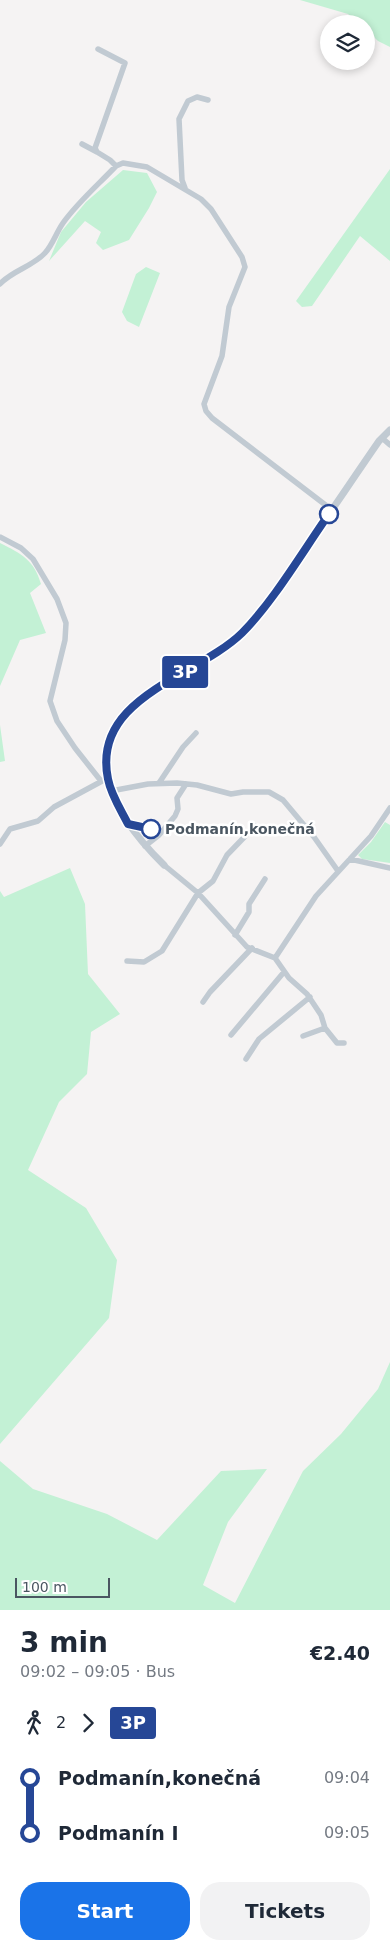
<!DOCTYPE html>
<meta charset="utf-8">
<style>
:root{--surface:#fff;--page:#f2f2f3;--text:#1f2937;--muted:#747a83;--accent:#1a73e8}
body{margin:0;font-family:"DejaVu Sans",sans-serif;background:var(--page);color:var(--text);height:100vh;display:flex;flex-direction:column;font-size:19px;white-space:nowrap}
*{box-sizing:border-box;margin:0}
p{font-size:16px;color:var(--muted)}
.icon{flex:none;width:28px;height:28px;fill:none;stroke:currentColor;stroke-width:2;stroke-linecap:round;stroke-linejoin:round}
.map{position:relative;height:1610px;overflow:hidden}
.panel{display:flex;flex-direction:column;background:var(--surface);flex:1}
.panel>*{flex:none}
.badge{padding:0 10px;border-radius:4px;font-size:18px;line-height:32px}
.buttons{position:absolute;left:320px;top:15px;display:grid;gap:10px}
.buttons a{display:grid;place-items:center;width:55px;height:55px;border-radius:50%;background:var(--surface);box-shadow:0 2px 8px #0003;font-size:25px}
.scale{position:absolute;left:15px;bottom:12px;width:95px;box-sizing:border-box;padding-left:5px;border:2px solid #4a5661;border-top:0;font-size:14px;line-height:18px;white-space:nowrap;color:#4a5661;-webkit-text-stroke:4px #fff;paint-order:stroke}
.map>.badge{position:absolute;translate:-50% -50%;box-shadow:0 0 0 2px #fff}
.legs{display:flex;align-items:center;gap:8px;height:55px;padding:0 20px;font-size:16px}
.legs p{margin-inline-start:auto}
.summary{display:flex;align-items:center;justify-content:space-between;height:85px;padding:0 20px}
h1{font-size:28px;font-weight:800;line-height:38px}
.cta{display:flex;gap:10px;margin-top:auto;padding:10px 20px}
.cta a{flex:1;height:58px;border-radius:20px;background:var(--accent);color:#fff;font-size:20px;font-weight:800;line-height:58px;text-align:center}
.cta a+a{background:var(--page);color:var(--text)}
ul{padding:0 20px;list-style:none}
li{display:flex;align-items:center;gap:18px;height:55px;font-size:19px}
li i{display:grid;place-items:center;width:8px;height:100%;margin:0 6px;background:currentColor}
li i::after{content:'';width:12px;height:12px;margin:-6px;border:4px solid;border-radius:50%;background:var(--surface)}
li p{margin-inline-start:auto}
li:first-child i{background:linear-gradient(#0000 50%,currentColor 0)}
li:last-child i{background:linear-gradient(currentColor 50%,#0000 0)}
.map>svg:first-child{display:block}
</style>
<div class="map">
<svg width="390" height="1610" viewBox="0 0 390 1610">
<rect width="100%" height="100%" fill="#f5f3f3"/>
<path fill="#c3f1d5" d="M300 0H390V47L378 41 366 29V24H360L348 14Z
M390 169V261L360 236 312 306 302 307 296 301Z
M123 170 147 173 157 192 149 208 129 240 103 250 96 243 101 232 85 221 49 261 61 232 86 202Z
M146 267 160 273 139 327 127 321 122 312 136 274Z
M0 543C22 554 34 560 41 584L30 593 46 633 20 640 0 686Z
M0 725 5 761 0 762Z
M385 822 390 825V863L362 859 358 855 371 842Z
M70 868 85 904 88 974 120 1014 91 1032 87 1074 59 1102 28 1170 86 1208 117 1260 109 1318 0 1444V891L4 897Z
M390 1362V1610H0V1461L33 1489 107 1514 157 1540 221 1471 267 1469 228 1522 203 1585 235 1603 303 1471 341 1434 378 1389Z"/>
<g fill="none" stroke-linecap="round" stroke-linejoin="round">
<path stroke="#c1cad2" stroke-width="5.5" d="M98 49 125 63 95 148 97 152 110 160 116 166
M82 144 97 152
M185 188 182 180 179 119 188 101 197 97 208 100
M0 284C13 270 32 267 45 253 53 244 56 233 63 223 78 202 98 185 116 166L123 163 147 167 201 199 211 209 242 257 245 267 229 307 222 356 204 404 206 411 212 418 332 510
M382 438 390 445
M0 537 21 548 33 559 57 599 66 623 65 640 50 701 57 721 75 748 101 781
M159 783 183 747 196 733
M111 791 148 784 177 783 197 785 231 794 243 792H269L283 800 314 837 338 871
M128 824 149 828 159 835 145 846
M159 835 175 816 178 809 177 798 186 784
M0 844 10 829 38 821 54 807 104 780
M350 859 390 868
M164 865 198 893 247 947 275 958 289 978 307 994 321 1015 325 1028 337 1043H344
M235 935 249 912V904L265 879
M275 958 316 896 371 836 390 808
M127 961 144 962 162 951 198 893 213 881 227 855 255 826
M203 1002 210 992 252 948
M231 1035 284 972
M303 1036 325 1028
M246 1059 259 1039 310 997"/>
<path stroke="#c1cad2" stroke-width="7" d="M164 865C110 812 73 745 151 693 181 673 218 658 243 632 262 612 277 588 293 566 322 525 350 483 379 441L390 430"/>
</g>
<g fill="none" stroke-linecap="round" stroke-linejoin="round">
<defs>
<path id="line-1" d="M151 829 128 824C121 810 111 795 108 779 91 697 197 677 242 633 273 602 303 551 329 514"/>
</defs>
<use href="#line-1" stroke="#fff" stroke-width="11"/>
<use href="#line-1" stroke="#264796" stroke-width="8"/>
</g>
<g fill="#fff" stroke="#264796" stroke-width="2.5">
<circle cx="329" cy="514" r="9"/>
<circle cx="151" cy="829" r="9"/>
</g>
<g text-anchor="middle" stroke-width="5" stroke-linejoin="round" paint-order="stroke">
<g font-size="14" font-weight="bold" fill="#4a5661" stroke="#fff" text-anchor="start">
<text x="165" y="834">Podmanín,konečná</text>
</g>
</g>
</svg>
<div class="buttons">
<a><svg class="icon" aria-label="layers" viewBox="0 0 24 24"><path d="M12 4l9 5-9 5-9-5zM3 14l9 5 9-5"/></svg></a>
</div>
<div class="scale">100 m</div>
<b class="badge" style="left:185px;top:672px;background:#264796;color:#fff">3P</b>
</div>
<section class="panel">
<div class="summary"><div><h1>3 min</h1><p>09:02 – 09:05 · Bus</p></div><b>€2.40</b></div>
<div class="legs"><svg class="icon" aria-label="walk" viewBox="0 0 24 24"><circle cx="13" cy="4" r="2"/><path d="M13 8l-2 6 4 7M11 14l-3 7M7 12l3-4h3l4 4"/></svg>2<svg class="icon" aria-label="forward" viewBox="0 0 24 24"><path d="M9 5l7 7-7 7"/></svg><b class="badge" style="background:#264796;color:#fff">3P</b></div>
<ul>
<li><i style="color:#264796"></i><b>Podmanín,konečná</b><p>09:04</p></li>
<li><i style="color:#264796"></i><b>Podmanín I</b><p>09:05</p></li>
</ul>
<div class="cta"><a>Start</a><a>Tickets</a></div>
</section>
